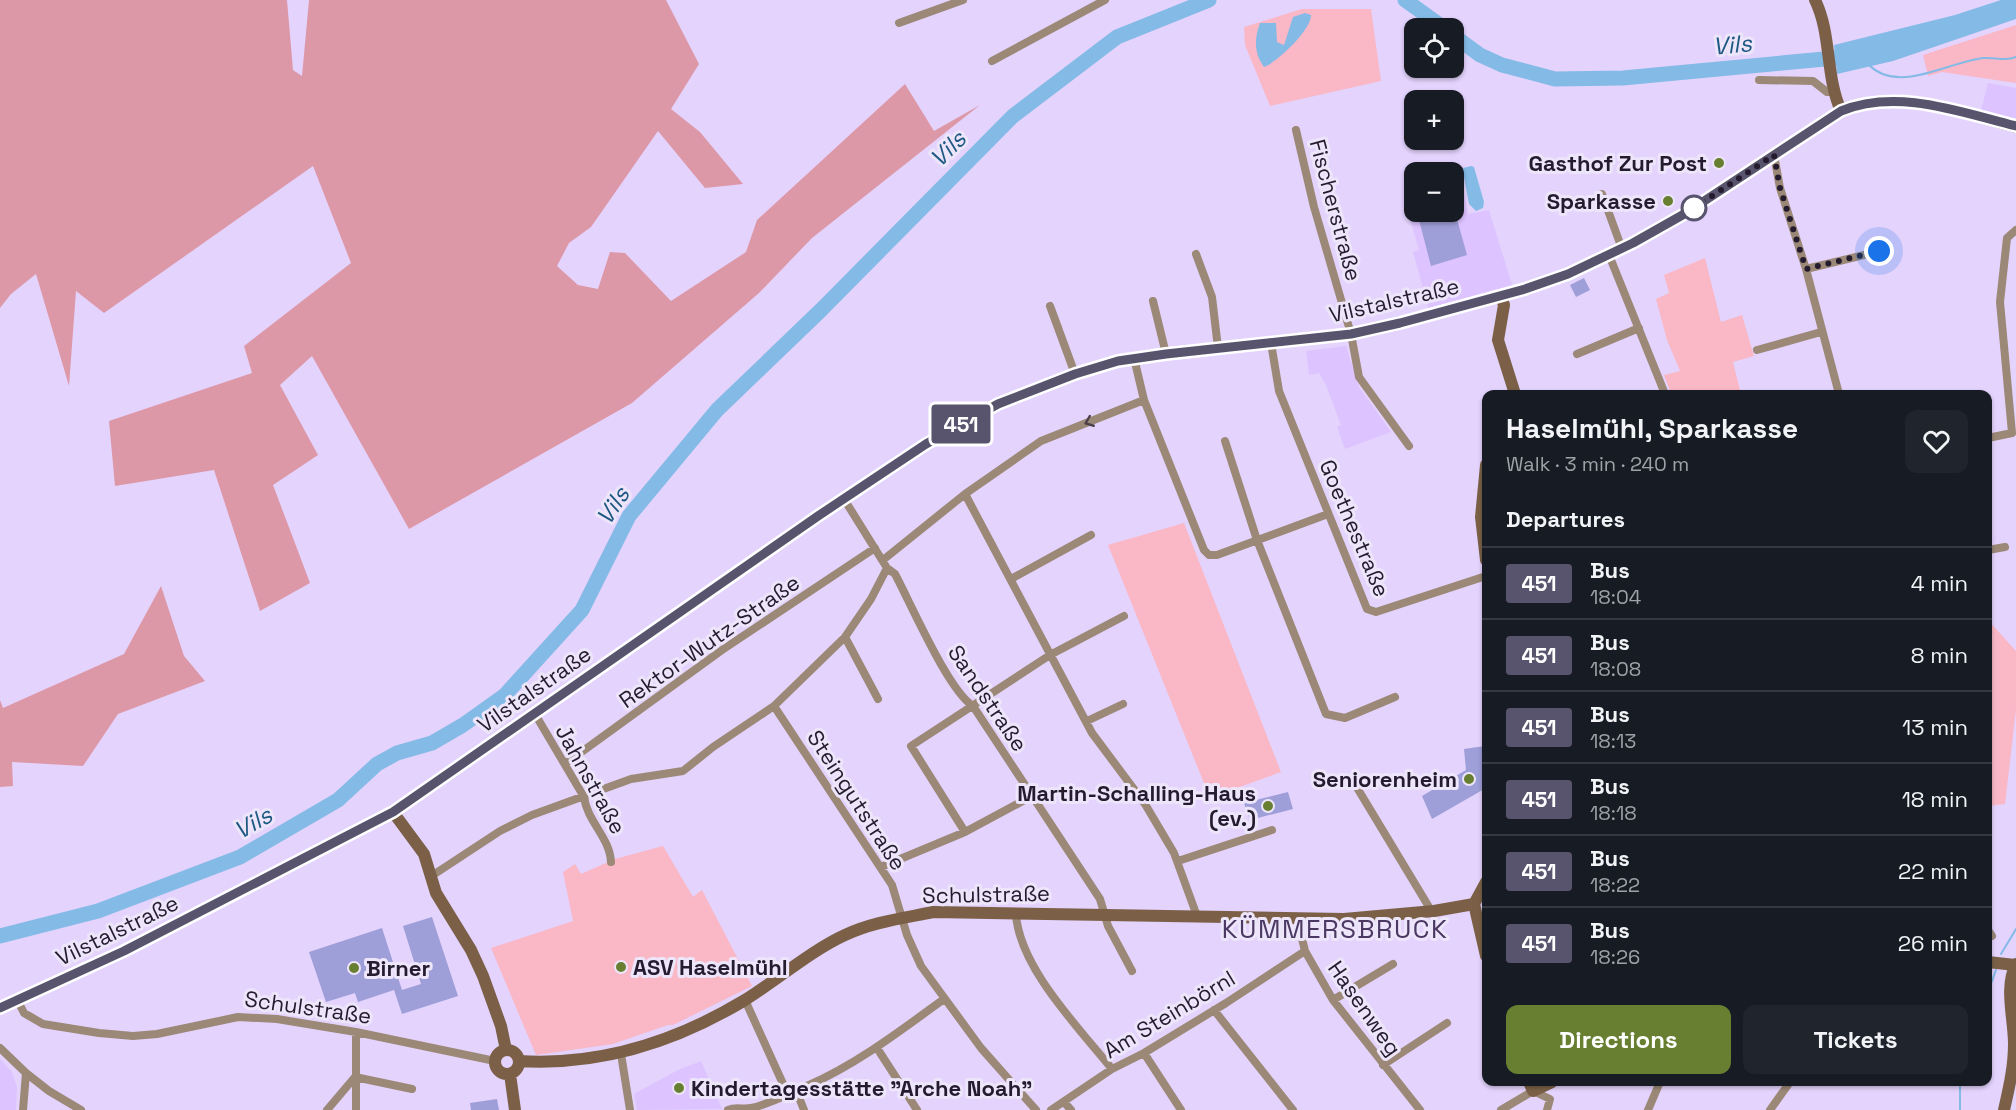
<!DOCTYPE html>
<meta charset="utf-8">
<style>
:root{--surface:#171b24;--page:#20242c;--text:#f1f3f6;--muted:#9ea1a6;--line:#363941;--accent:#687f31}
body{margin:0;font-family:"Space Grotesk",sans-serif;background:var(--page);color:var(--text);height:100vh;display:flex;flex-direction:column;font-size:22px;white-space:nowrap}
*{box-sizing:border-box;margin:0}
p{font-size:20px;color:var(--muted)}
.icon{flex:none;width:33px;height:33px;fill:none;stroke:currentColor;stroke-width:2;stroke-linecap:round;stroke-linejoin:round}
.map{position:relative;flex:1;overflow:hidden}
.drawer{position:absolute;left:1482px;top:390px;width:510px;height:696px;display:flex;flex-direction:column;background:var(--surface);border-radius:12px;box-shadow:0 2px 4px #0004}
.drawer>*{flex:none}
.badge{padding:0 12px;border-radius:4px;font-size:21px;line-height:39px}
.fabs{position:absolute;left:1404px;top:18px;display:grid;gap:12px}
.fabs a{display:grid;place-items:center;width:60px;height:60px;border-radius:12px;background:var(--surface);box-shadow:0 2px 4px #0004;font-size:30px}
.you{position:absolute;width:30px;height:30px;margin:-15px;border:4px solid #fff;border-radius:50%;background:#1a73e8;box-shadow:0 0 0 9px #1a73e833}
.map>.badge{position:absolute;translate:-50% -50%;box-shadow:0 0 0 3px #fff}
h2{padding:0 24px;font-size:22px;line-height:54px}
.round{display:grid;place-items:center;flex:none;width:63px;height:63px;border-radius:12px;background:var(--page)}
.summary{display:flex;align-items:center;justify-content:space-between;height:102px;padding:0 24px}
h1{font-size:28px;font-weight:600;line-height:45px}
.button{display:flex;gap:12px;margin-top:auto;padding:12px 24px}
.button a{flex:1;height:69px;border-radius:12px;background:var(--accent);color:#fff;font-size:24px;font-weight:600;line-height:69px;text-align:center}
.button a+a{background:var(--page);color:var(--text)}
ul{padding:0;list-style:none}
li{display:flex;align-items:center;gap:18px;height:72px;padding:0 24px;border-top:2px solid var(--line)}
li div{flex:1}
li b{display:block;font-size:22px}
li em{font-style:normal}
li .badge{min-width:66px;font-weight:700;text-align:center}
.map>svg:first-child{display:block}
</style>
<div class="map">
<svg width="2016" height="1110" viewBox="0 0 2016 1110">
<rect width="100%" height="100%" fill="#e4d3fd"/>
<path fill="#ddc3ff" d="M1988 83 2016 88V119L1981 111Z
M1463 187 1468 214 1489 210 1513 288 1429 310 1413 252 1419 250 1405 202 1414 199V212H1454V189Z
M1346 346 1359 387 1391 432 1345 449 1337 427 1341 425 1326 385 1319 373 1309 375 1306 351Z
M0 1059 12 1072 17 1088 16 1110H0Z
M701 1061 722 1109 637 1110 634 1094 678 1070Z"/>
<path fill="#fab7c6" d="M1302 9H1371L1381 81 1270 106 1245 45 1244 27Z
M2016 25V83L1942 72 1928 76 1923 55Z
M1705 258 1721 322 1742 315 1754 356 1733 362 1741 394H1671L1664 375 1680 371 1667 340 1656 299 1669 293 1664 275Z
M1184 523 1281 772 1210 798 1108 545Z
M1988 620 2016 651V710L2005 804 1988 806Z
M663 846 693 897 702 890 752 986 673 1025H668L613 1044 536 1055 491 948 573 921 563 872 575 864 581 874 615 859Z"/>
<path fill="#dd98a8" d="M0 0H287L293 70 302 76 309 0H666L699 64 671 109 700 132 743 184 705 188 658 131 591 227 569 243 557 266 578 285 598 289 610 252 625 253 671 301 746 252 757 220 905 84 934 131 980 105 812 238 759 293 632 403 409 529 312 356 280 385 318 455 273 485 310 583 260 611 214 470 115 486 109 421 252 373 244 346 351 263 313 166 104 313 76 291 69 386 36 274 11 294 0 308Z
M161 586 184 656 205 681 118 714 83 766 12 762 13 786 0 787V700L3 708 124 654Z"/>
<path fill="#84bae6" d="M2001 0H2016V19L1893 61 1837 74 1834 45 1955 15Z
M1305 13 1311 15C1312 29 1278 62 1264 67 1254 53 1254 39 1260 23H1276L1277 42 1284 45 1293 17Z
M1471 166 1474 167 1484 202 1483 208 1476 211 1469 204 1463 172V168Z"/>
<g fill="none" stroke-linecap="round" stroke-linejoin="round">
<path stroke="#84bae6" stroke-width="2" d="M1869 65C1899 95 1949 61 1984 58 1995 57 2006 62 2016 57
M2001 954 2016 929
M1988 992 1996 970
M1960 1110V1082"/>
<path stroke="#84bae6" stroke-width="15" d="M1405 0 1444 28
M1454 36 1480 55 1502 65 1555 79 1623 78 1856 56
M0 936 98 911 240 857 338 800 377 764 397 753 432 743 463 725 505 695 582 610 629 516 717 410 821 310 1013 116 1117 37 1209 0"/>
</g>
<path fill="#9e9ed8" d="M1414 202V212H1455L1467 255 1431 266 1419 220 1414 222 1412 212 1408 213 1405 204Z
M1584 278 1590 290 1576 297 1570 285Z
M1485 746 1486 788 1432 819 1422 796 1466 770 1464 749Z
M1288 792 1293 809 1250 820 1244 803Z
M432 917 458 996 402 1014 394 990 358 1002 355 993 326 1002 309 952 382 928 402 990 421 984 403 926Z
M497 1099 499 1110H471L470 1103Z"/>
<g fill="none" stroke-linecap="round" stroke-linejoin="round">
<path stroke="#9b8877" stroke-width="8" d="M899 23 963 0
M992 61 1105 0
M1759 80 1813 81 1827 92H1832
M1296 130 1314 207 1351 334 1359 377 1409 446
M1774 155 1780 188 1806 269 1839 394
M1602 194 1622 249
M1196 254 1212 297 1218 348
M1609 255 1665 394
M1806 269 1889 249
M1153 301 1166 354
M1050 306 1075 374
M1271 343 1279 391 1367 609 1376 612 1486 576
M1757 350 1821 332
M1577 354 1639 328
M1134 358 1144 400 1204 550 1209 555H1217L1328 514
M1988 438 2012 433 2000 302 2007 238 2016 230
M1225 441 1257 540 1326 714 1345 718 1395 697
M965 494 1092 733 1145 804 1174 853 1197 916
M844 499 887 568 895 574C911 604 948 690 973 706L1100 899 1108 926 1132 971
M1988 550 2005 547
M883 560 965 494 1041 441 1144 400
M1011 579 1091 535
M845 637 878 699
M774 706 892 885 907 935 921 966 981 1048 1036 1110
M535 714 584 797C587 821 610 838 611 862
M1087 721 1123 704
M565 764 722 650 875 548
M1356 786 1432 912
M965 832 911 746 1050 655 1124 616
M1178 861 1272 830
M881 867 965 832 1032 796
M430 877 500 831 532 815 631 779 683 771 713 747 774 706 845 637 871 599 887 568
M1016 914C1019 967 1079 1028 1112 1069
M1297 918 1305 951 1333 1000 1420 1110
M1988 930 1992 936
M745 1000 784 1086 800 1100 804 1110
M1333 1000 1393 964
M18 1001 24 1013 43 1024 99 1033 133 1036 157 1034 238 1017 277 1019 356 1032 495 1061
M1214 1010 1293 1110
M0 1048 26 1073 23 1110
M877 1048 917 1110
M1144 1053 1181 1110
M621 1054 630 1110
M1383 1065 1447 1023
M26 1073 49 1091 81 1110
M1064 1102 1071 1110
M327 1110 355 1077 412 1089
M356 1110V1032
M728 1110C737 1106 742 1110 751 1108 764 1106 794 1092 807 1086 857 1064 900 1031 944 999
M1051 1110 1112 1069 1144 1053 1226 1003 1305 951
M1501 1110 1533 1091 1550 1099 1547 1110
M1648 1110 1660 1082
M1770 1110 1790 1082"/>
<path stroke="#7b6047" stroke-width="12" d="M1815 0C1832 35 1825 75 1841 111
M1501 296 1504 305 1498 340 1515 394
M1486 465 1481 517 1486 560
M393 812 424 854 436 893 471 950 483 976 501 1026 506 1050
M1474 904 1486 956
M1474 904 1486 882
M1988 962 2015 965
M0 1008 124 951 393 812 818 516 926 444 998 404 1075 374 1118 361 1166 354 1351 334 1400 323 1525 289 1567 274 1633 243 1686 213 1841 111C1897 88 1960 112 2016 127
M495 1062a12 12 0 1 1 24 0a12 12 0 1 1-24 0Z
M519 1061C600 1066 677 1041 745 1000 777 980 812 950 845 935 872 922 904 918 933 912L1344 919 1434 911 1474 904
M510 1074 515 1110
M1529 1082 1533 1091 1552 1082
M2004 1110C2009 1088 2014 1067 2014 1044 2014 1018 2004 988 2016 964"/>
</g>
<defs><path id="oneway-chevron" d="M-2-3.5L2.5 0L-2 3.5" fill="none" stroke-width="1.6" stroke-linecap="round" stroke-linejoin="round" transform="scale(1.5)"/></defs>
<use stroke="#4e4148" href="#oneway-chevron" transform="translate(1089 422) rotate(158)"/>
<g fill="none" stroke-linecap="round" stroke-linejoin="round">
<defs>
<path id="line" d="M0 1008 124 951 393 812 818 516 926 444 998 404 1075 374 1118 361 1166 354 1351 334 1400 323 1525 289 1568 274 1633 243 1686 213 1841 111C1897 88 1960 112 2016 126"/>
</defs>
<use href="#line" stroke="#fff" stroke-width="14"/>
<use href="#line" stroke="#59546d" stroke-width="9"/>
<path stroke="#241b2e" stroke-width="6" stroke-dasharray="0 10.8" d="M1694 208 1774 155 1780 188 1806 269 1879 251"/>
</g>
<g fill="#687f31" stroke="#ede5fa" stroke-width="2">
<circle cx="1719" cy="163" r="6"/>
<circle cx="1668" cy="201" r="6"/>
<circle cx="1469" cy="779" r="6"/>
<circle cx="1268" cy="806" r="6"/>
<circle cx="621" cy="967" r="6"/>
<circle cx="354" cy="968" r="6"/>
<circle cx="679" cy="1088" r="6"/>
</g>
<circle fill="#fff" stroke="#59546d" stroke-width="3" cx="1694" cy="208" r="12"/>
<g text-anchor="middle" stroke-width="6" stroke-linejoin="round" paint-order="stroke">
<g font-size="22" font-weight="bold" fill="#241b2e" stroke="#ede5fa" text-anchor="end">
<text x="1707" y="171">Gasthof Zur Post</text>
<text x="1656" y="209">Sparkasse</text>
<text x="1457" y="787">Seniorenheim</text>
<text x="1256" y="801">Martin-Schalling-Haus<tspan x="1256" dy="25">(ev.)</tspan></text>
<text x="633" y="975" text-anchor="start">ASV Haselmühl</text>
<text x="366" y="976" text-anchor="start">Birner</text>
<text x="691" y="1096" text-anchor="start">Kindertagesstätte "Arche Noah"</text>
</g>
<g font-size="22" fill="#241b2e" stroke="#ede5fa">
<text transform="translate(1336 210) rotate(75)" y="8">Fischerstraße</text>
<text transform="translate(1394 300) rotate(-13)" y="8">Vilstalstraße</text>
<text transform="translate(1355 528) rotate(67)" y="8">Goethestraße</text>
<text transform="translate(709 641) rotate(-35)" y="8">Rektor-Wutz-Straße</text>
<text transform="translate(534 689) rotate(-35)" y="8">Vilstalstraße</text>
<text transform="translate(988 698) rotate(56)" y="8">Sandstraße</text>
<text transform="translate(591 779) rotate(61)" y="8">Jahnstraße</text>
<text transform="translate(857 800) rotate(57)" y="8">Steingutstraße</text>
<text transform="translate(986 894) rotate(-1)" y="8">Schulstraße</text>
<text transform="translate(117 930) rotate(-26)" y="8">Vilstalstraße</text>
<text transform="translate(308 1007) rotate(8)" y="8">Schulstraße</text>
<text transform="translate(1365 1008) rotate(55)" y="8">Hasenweg</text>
<text transform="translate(1169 1014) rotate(-31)" y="8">Am Steinbörnl</text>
</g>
<g font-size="24" font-style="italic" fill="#1e5983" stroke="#ede5fa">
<text transform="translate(1732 45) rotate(-5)" y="8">Vils</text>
<text transform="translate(948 149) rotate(-45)" y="8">Vils</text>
<text transform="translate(613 506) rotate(-57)" y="8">Vils</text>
<text transform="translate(253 823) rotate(-30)" y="8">Vils</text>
</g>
<g font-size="26" letter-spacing="1.5" fill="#4b3863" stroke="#ede5fa">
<text x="1335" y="938">KÜMMERSBRUCK</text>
</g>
</g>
</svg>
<div class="fabs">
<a><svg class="icon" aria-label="locate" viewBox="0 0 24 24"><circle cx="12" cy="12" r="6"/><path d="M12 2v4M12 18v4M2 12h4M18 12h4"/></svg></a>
<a>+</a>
<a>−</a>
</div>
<div class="you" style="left:1879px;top:251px"></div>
<b class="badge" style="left:961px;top:424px;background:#59546d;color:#fff">451</b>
<section class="drawer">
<div class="summary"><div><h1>Haselmühl, Sparkasse</h1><p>Walk · 3 min · 240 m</p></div><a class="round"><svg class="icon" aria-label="heart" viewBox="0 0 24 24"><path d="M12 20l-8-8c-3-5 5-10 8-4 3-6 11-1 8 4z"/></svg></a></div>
<h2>Departures</h2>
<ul>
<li><span class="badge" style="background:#59546d;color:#fff">451</span><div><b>Bus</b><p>18:04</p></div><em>4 min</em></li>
<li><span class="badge" style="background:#59546d;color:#fff">451</span><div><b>Bus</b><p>18:08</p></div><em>8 min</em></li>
<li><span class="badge" style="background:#59546d;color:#fff">451</span><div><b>Bus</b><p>18:13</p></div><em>13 min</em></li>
<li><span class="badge" style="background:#59546d;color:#fff">451</span><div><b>Bus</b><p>18:18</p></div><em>18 min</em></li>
<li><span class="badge" style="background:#59546d;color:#fff">451</span><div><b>Bus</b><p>18:22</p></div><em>22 min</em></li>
<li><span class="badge" style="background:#59546d;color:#fff">451</span><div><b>Bus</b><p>18:26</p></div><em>26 min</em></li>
</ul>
<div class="button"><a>Directions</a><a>Tickets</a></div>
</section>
</div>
